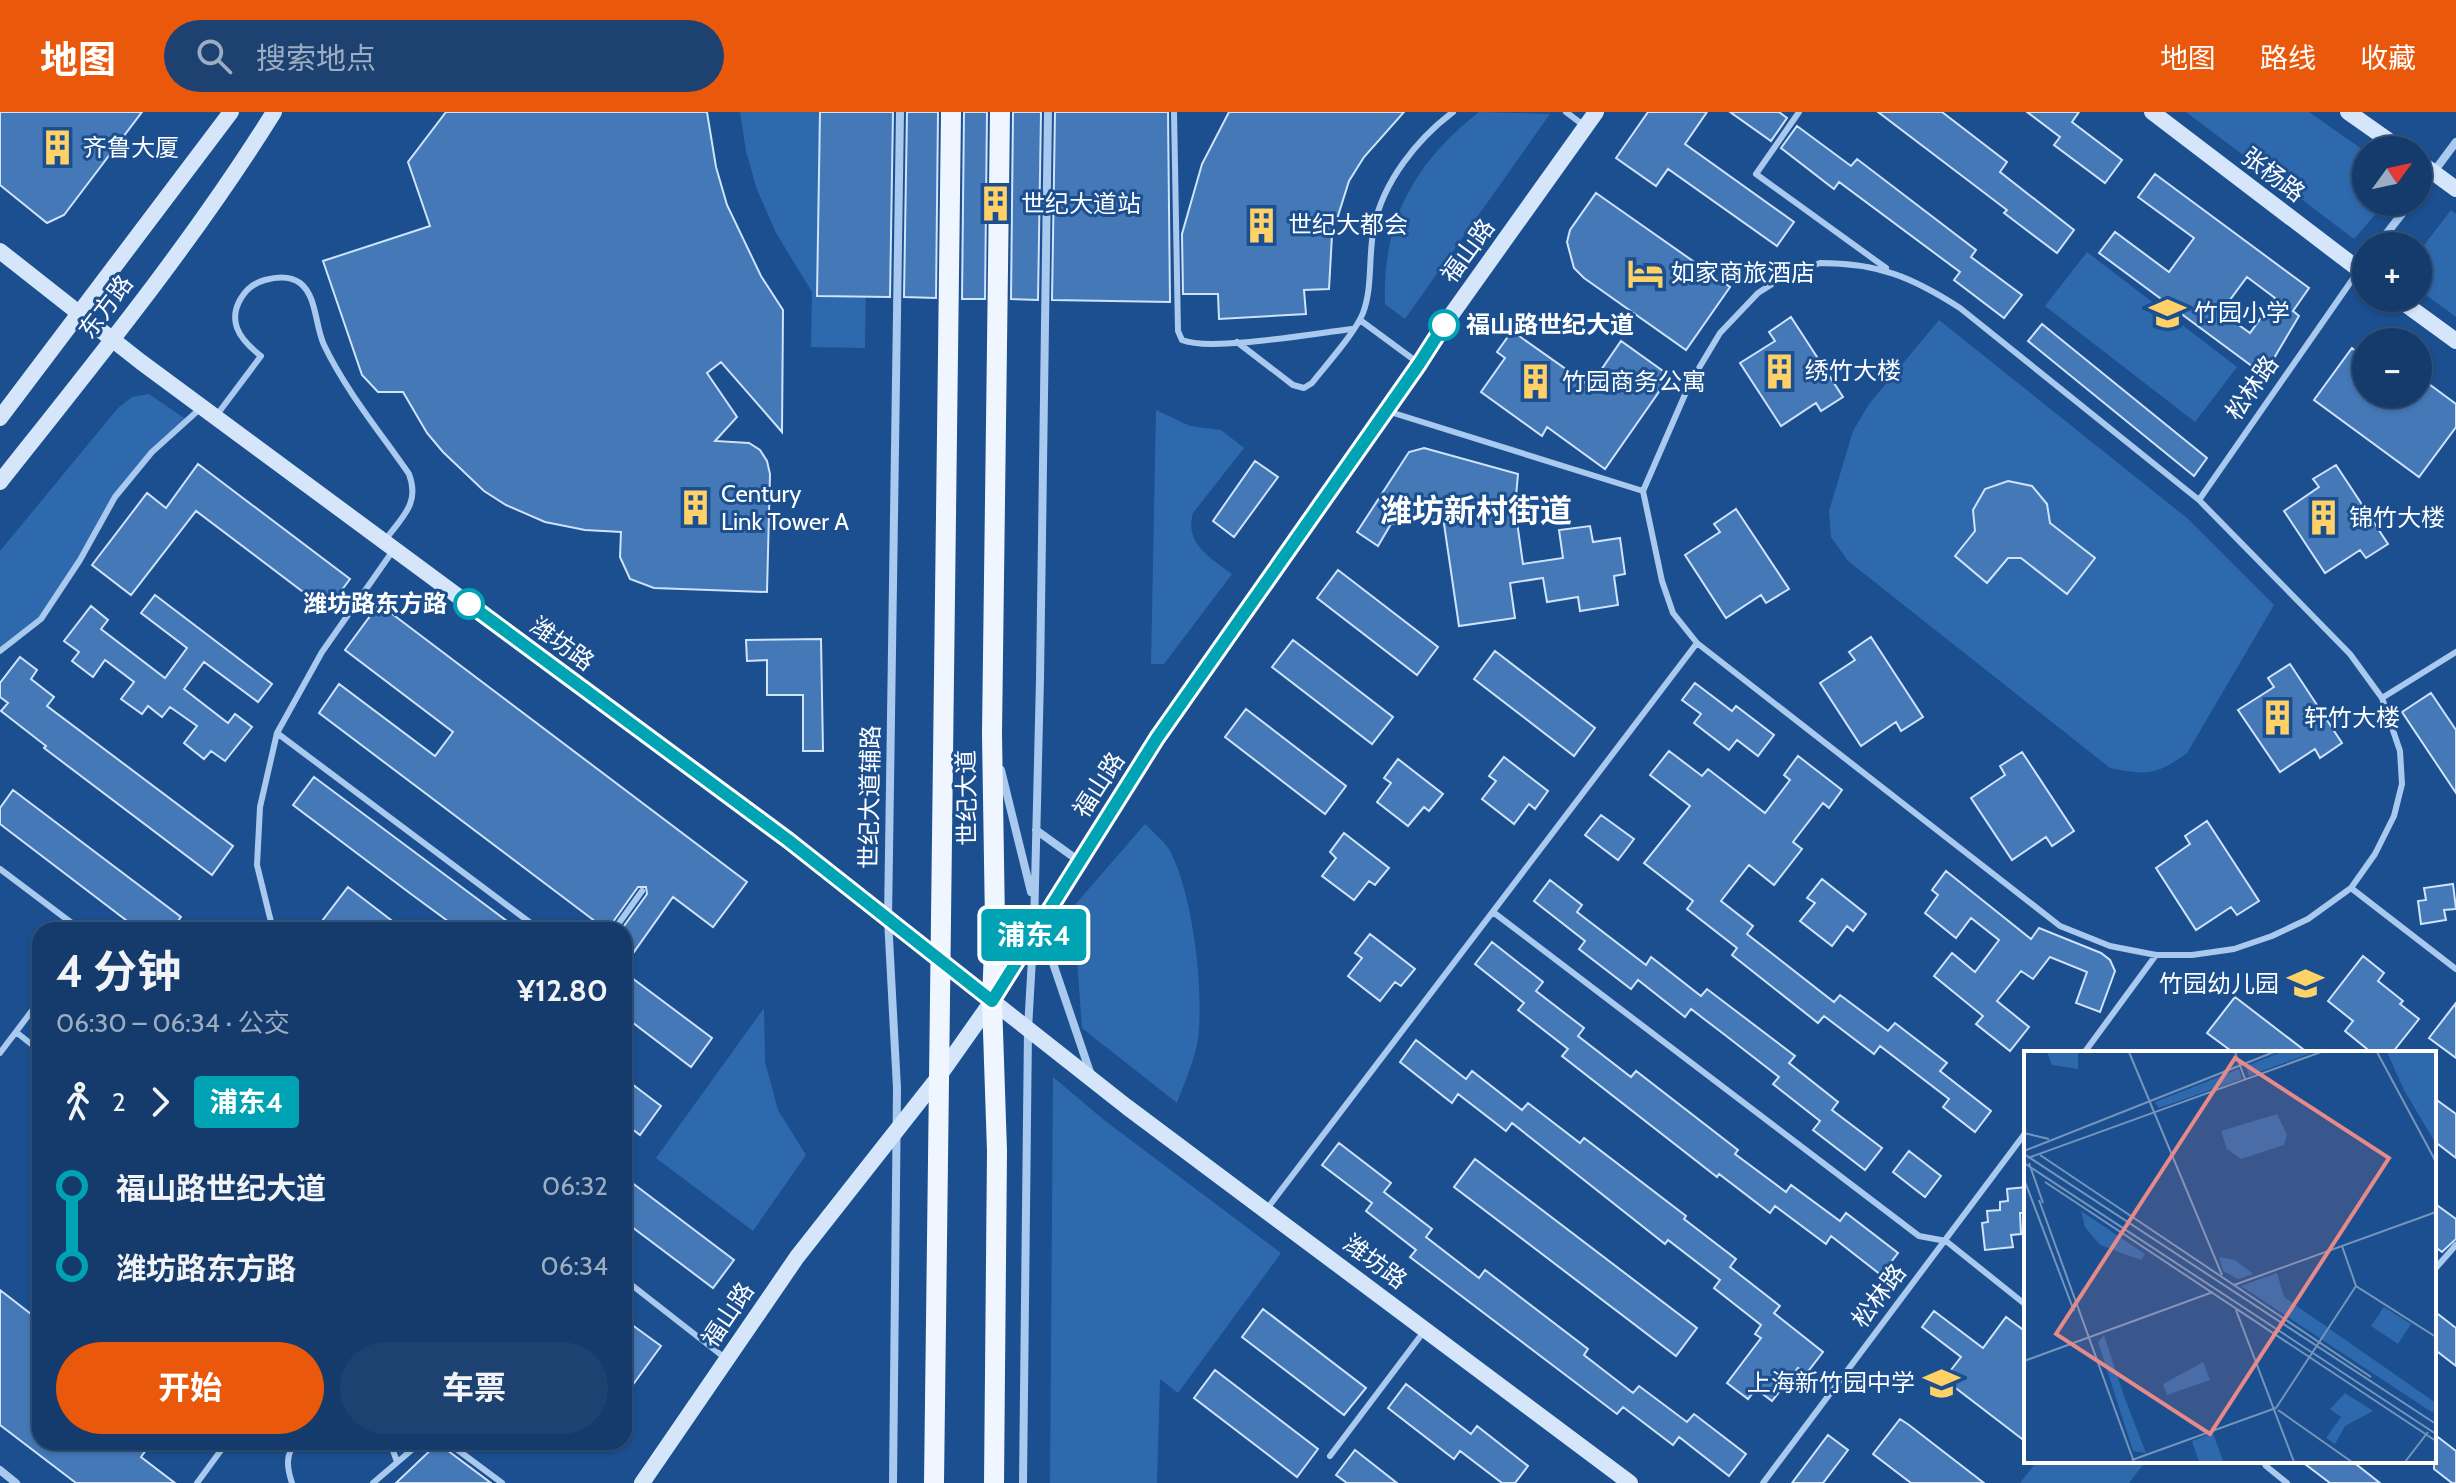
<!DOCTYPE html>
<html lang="zh">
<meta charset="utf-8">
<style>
:root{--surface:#143b6b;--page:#1d4271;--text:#f1f3f6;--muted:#9dadc1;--line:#33557e;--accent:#ea580c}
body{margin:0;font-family:Cabin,"Noto Sans SC",sans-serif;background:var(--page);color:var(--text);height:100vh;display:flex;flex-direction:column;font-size:30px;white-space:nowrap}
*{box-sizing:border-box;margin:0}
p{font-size:26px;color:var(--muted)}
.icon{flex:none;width:44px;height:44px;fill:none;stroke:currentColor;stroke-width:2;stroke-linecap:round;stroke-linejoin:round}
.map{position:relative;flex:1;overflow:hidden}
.side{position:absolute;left:32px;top:810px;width:600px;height:528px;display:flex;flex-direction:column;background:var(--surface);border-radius:24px;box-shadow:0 2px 6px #0004,0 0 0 2px var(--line)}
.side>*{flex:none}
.badge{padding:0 16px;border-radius:6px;font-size:28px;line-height:52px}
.needle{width:52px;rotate:57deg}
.controls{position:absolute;left:2352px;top:24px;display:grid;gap:16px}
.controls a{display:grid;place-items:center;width:80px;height:80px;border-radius:50%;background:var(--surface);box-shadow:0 2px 6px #0004,0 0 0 2px var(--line);font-size:40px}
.map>.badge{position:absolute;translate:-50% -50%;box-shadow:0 0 0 4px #fff}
.legs{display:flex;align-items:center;gap:12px;height:88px;padding:0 24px;font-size:26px}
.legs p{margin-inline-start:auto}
.head{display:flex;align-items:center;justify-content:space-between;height:136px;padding:0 24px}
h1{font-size:44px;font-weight:700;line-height:60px}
.primary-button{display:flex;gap:16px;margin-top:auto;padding:16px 24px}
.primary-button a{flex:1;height:92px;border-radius:48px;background:var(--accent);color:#fff;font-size:32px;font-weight:700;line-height:92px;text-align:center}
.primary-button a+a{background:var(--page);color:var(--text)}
ul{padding:0 24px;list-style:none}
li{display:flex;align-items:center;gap:28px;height:80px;font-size:30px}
li i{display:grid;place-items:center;width:12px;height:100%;margin:0 10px;background:currentColor}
li i::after{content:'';width:20px;height:20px;margin:-10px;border:6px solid;border-radius:50%;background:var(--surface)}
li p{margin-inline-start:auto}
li:first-child i{background:linear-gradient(#0000 50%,currentColor 0)}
li:last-child i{background:linear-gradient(currentColor 50%,#0000 0)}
header{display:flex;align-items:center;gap:48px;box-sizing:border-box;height:112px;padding:0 40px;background:var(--accent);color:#fff}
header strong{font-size:38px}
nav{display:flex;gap:44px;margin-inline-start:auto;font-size:28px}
.search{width:560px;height:72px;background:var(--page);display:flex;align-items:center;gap:20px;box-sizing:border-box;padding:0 28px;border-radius:44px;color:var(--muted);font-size:30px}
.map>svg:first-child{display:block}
</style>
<header>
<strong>地图</strong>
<div class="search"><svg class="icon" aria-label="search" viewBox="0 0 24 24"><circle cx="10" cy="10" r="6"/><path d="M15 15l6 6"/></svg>搜索地点</div>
<nav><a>地图</a><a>路线</a><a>收藏</a></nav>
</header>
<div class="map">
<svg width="2456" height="1371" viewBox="0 0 2456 1371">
<rect width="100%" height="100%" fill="#1b4f8f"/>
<path fill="#2e69ad" d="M740 0H868L865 236 811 235 812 180 776 121 756 75 746 39Z
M1479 0 1550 2 1405 207 1385 192C1382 109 1414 51 1479 0Z
M2186 0H2309L2366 40V90H2386L2354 127Z
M2451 98 2456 102V205L2418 177V141Z
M2087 140 2237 255 2195 310 2045 194Z
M1939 208 2187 406 2274 493 2187 641C2156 664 2146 663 2110 656L1848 449 1831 425 1829 399 1853 319 1869 292Z
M149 282 187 308 152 340 115 385 41 507 0 539V439L118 296 132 285Z
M1156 298 1190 314 1221 318 1244 336 1193 401C1184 432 1211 446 1232 462L1164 552H1151Z
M1145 712C1153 720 1164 729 1170 739 1193 782 1204 878 1198 927 1195 948 1184 971 1177 991L1082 916 1073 795Z
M764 896 765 950 778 998 806 1043 753 1119 656 1046Z
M1053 965 1104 1008 1281 1141 1178 1281 1160 1267 1157 1371H1050Z
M2037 1349H2146L2129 1371H2020Z"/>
<path fill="#4478b7" stroke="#cfe3fa" stroke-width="2" fill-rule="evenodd" d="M0 0H142L64 103 47 111 0 73Z
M446 0H707L716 55 727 93 761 164 783 198 782 320 721 250 707 261 737 305 715 329 749 331 760 338 767 349 770 362 767 480 654 476 630 467 620 445 621 420 585 418 545 410 506 393 484 379 443 340 427 321 403 280H378L362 263 323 149 430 114 408 50Z
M820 0H893L890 185 817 184Z
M907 0H938L936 186 904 185Z
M964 0H987L985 187H962Z
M1013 0H1041L1038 188 1011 187Z
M1055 0H1168L1170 190 1052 188Z
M1229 0H1404L1364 45 1349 69 1332 123 1329 177 1304 178 1306 202 1219 207 1218 182H1183L1182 122 1202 52Z
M1648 0H1707L1685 32 1794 110 1777 134 1668 57 1656 74 1616 46Z
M1730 0H1779L1787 6 1771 29Z
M1878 0H1942L2007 50 2000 60 2074 118 2057 141 2004 101 2007 98Z
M2027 0H2079L2072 10 2122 48 2105 71 2054 33 2060 25Z
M1797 14 1851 54 1857 47 1976 138 1971 145 2022 183 2004 206 1954 168 1960 160 1839 70 1834 77 1781 36Z
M2155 62 2309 176 2293 199 2299 204 2264 263 2099 141 2115 120 2169 160 2194 126 2138 85ZM2247 165 2275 186 2250 221 2221 200Z
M1596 81 1730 175 1686 238 1584 166 1574 156 1567 130 1570 118Z
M1791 205 1843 285 1821 299 1816 291 1781 314 1740 251 1775 229 1769 220Z
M2042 212 2207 346 2194 364 2028 229Z
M1512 219 1590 274 1621 229 1670 264 1605 357 1547 315 1542 324 1481 280 1505 246 1497 240Z
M2352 236 2366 247V282H2418V264L2456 292V315L2419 365 2314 288Z
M1424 336 1518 362 1515 396 1523 452 1563 446 1559 418 1590 414 1593 430 1620 426 1625 462 1614 464 1618 493 1580 499 1578 485 1547 490 1543 466 1510 471 1515 506 1459 514 1443 405 1391 412 1378 434 1357 420 1409 340Z
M1255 349 1278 365 1234 425 1213 409Z
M198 352 350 467 327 498 196 399 131 483 92 453 147 381 166 396Z
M2336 353 2388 432 2366 446 2360 438 2325 461 2284 399 2319 375 2313 367Z
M2008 369 2032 374 2047 392 2050 411 2095 446 2067 482 2021 446H2008L1987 471 1955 444 1975 419 1973 398 1985 377Z
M1736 397 1789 477 1766 491 1761 483 1726 506 1685 443 1720 420 1714 412Z
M1338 458 1438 535 1417 563 1317 486Z
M155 483 272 572 258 590 204 550 184 577 228 611 235 602 252 615 225 649 211 639 204 647 184 631 197 614 170 595 162 605 148 594 142 602 121 587 134 570 105 548 93 565 72 549 79 540 64 529 91 494 108 508 101 517 165 566 187 536 141 501Z
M379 492 747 770 713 815 673 785 624 854V818H621L647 782 646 775H638L610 814 604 809 600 813 319 601 339 572 435 644 453 620 345 538Z
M1871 525 1923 605 1901 619 1896 610 1861 634 1820 571 1855 548 1849 540Z
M821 527 823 639H803V583H767V548L747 549 746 528Z
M1293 528 1393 605 1372 632 1272 555Z
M1495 539 1595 616 1574 644 1474 567Z
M20 545 37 558 31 567 54 585 47 594 233 734 212 763 44 636 46 634 1 599 8 591 0 585V571Z
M2290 552 2342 631 2320 646 2315 637 2280 660 2238 598 2274 575 2268 566Z
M1695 571 1732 599 1736 594 1774 623 1758 644 1737 628 1729 638 1694 611 1701 602 1682 588Z
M2431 581 2456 618V681L2402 600Z
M1246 597 1346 674 1325 702 1225 625Z
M1669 639 1702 664 1708 657 1765 701 1790 668 1784 663 1798 644 1842 678 1829 696 1823 691 1793 730 1802 737 1774 773 1749 753 1721 789 1753 814 1747 822 1834 890 1840 883 1888 919 1895 911 1947 951 1940 959 1991 999 1975 1020 1943 995 1949 987 1880 934 1874 942 1824 904 1818 911 1732 843 1737 836 1687 797 1693 789 1644 751 1690 694 1650 663Z
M2022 640 2074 719 2052 734 2046 725 2012 748 1971 686 2005 663 2000 654Z
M1504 645 1548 679 1535 697 1529 692 1514 712 1482 687 1496 669 1489 664Z
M1398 647 1443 682 1429 699 1424 695 1408 714 1377 690 1391 671 1384 666Z
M314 665 452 768 519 818H460L411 782 293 693Z
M13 678 181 805 171 818H139L0 712V696Z
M1601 703 1634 727 1618 748 1585 723Z
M2207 709 2259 789 2237 803 2231 795 2196 818 2156 756 2190 732 2185 724Z
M1344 721 1389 756 1375 773 1369 769 1354 788 1322 764 1336 746 1330 740Z
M1946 759 2031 827 2039 816 2101 841 2110 848 2115 859 2100 900 2076 891 2087 860 2050 845 2033 867 2021 859 1997 889 2029 915 2010 939 1976 912 1983 904 1934 864 1952 841 1975 860 1999 828 1971 806 1956 826 1925 801 1938 783 1932 778Z
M1822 767 1866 802 1853 819 1847 814 1832 834 1800 809 1815 791 1807 786Z
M1550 768 1582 793 1577 800 1646 853 1651 845 1701 884 1707 877 1795 944 1789 951 1838 990 1832 998 1882 1036 1865 1058 1813 1018 1820 1009 1773 972 1779 965 1725 923 1691 897 1685 905 1638 868 1631 877 1579 837 1585 829 1534 789Z
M2453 772 2456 797 2444 798 2446 808 2421 812 2418 789 2426 788 2424 776Z
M348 775 404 818H334L322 809Z
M1370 822 1415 857 1401 874 1395 870 1380 889 1348 864 1362 846 1355 841Z
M1492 830 1543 870 1536 879 1584 916 1578 924 1631 965 1636 959 1738 1038 1735 1042 1786 1080 1791 1073 1840 1109 1846 1101 1898 1141 1881 1163 1831 1124 1826 1132 1775 1094 1770 1101 1719 1062 1717 1065 1562 944 1568 937 1518 898 1524 891 1475 852Z
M2363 844 2384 861 2378 869 2403 889 2400 892 2419 907 2392 941H2372L2345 919 2353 909 2328 889Z
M624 860 712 926 691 955 624 904Z
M2235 885 2308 941H2234L2207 921Z
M2456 891V946L2429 926Z
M1416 928 1466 967 1472 959 1522 998 1528 991 1580 1031 1584 1026 1686 1104 1684 1107 1736 1147 1730 1155 1780 1194 1774 1201 1823 1240 1806 1262 1798 1256 1772 1289 1756 1277 1748 1287 1727 1271 1761 1226 1755 1222 1761 1213 1714 1176 1720 1168 1668 1128 1665 1132 1512 1011 1506 1019 1458 982 1452 991 1400 950Z
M624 966 661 994 640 1023 624 1011Z
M2434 986 2456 1002V1046L2434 1029Z
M1339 1031 1391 1071 1384 1080 1432 1117 1426 1125 1479 1166 1485 1158 1588 1237 1584 1243 1633 1281 1639 1274 1687 1310 1694 1302 1746 1342 1729 1364 1679 1325 1673 1333 1623 1295 1617 1302 1410 1145 1416 1138 1366 1099 1372 1091 1322 1053Z
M1909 1039 1941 1064 1925 1085 1893 1060Z
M1475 1047 1697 1216 1676 1244 1454 1075Z
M631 1070 734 1148 713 1176 624 1109V1079Z
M2026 1075V1101H2020L2021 1122 2011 1123 2013 1135 1985 1138 1982 1111 1988 1110 1987 1099 2000 1098V1090L2008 1089 2007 1077Z
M2434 1091 2456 1107V1127L2442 1140 2434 1134Z
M0 1178 40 1209V1330H152L141 1345 175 1371H76L0 1313Z
M1263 1197 1366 1276 1344 1303 1242 1225Z
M1934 1199 1983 1236 2006 1205 2026 1220V1330L1944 1267 1961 1245 1922 1215Z
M2434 1199 2456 1216V1254L2434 1237Z
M624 1207 661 1234 624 1285Z
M1215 1258 1318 1337 1297 1365 1194 1286Z
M1406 1272 1471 1322 1477 1314 1528 1354 1515 1371H1502L1460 1339 1454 1347 1388 1296Z
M1900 1307 1909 1313 1984 1371H1911L1873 1342Z
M2434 1322 2456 1339V1371H2452L2434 1357Z
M1828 1323 1848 1338 1823 1371H1792Z
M438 1331 443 1335 491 1371H396Z
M1355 1338 1397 1371H1347L1336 1363Z
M2301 1349H2352L2380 1371H2330Z"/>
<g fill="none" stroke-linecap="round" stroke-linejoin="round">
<path stroke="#a9c9ee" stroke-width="6" d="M1174 0 1178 219 1182 228C1210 240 1316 221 1352 217
M1566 0 1586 15
M1799 0 1756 62 1886 156
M1820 151C1878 151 1912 165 1960 196L2199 388 2350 542 2382 586 2400 639 2402 672 2394 704 2375 742 2351 776 2308 807 2272 824 2234 837 2192 843H2156L2110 834 2060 814 1697 531 1673 501 1662 469 1643 379 1690 271 1720 221 1758 181 1786 163Z
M1360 208 1417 250
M1237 230 1293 273 1304 276 1312 271C1326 253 1355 221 1363 201 1373 175 1368 143 1374 115 1383 70 1417 27 1453 0
M1387 299 1643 379
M216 304 261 244C252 237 241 227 237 216 230 196 245 173 265 168 276 165 289 163 300 171 317 184 315 214 324 233 346 279 380 320 409 362 420 391 403 404 386 427
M2199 388 2359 158
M0 539 41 507 80 448 115 385 152 340 202 295
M2382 586 2456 540
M277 621 540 818
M0 757 81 818
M2351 776 2456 857
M1493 800 1919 1124 1946 1129 2026 1193
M273 818 257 753 260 695 277 621 322 540 392 440
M614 818 642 779
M16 920 40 939
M0 941 40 888
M2084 941 2156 843
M1266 1098 1697 531
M2434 1158 2456 1133
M624 1167 725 1246
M390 1330 397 1350
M447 1330 502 1371
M1330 1344 1425 1218
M2263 1349 2266 1354 2287 1371
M197 1371 227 1330
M292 1371C287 1356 285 1343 296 1330
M373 1371 421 1330
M1763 1371 2026 1020"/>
<path stroke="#a9c9ee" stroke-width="8" d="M2418 81 2456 30
M2377 134 2411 90
M1001 658 1031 780
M1036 718 1079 749
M1040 813 1091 963
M1034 815 1040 567 1048 0
M0 1358 16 1371
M893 1371 897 976 888 807 900 0
M1023 1371 1028 917 1033 829"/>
<path stroke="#d6e6fa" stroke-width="16" d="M2152 0 2366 163
M2348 0 2402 38
M2418 49 2456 77
M0 139 141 250 788 728 1127 995 1630 1371
M2397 186 2456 229
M0 306 231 0
M0 370C95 250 193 130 274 0
M642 1371 797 1145 937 967 992 889 1157 626 1419 252 1444 213 1596 0"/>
<path stroke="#f0f6ff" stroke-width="20" d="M934 1371 951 0
M994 1371 997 1039 992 889 995 811 992 622 1000 0"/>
</g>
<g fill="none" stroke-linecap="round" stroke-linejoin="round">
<defs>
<path id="line-1" d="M469 492 788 728 992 889 1157 626 1419 252 1444 213"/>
</defs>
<use href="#line-1" stroke="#fff" stroke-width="18"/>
<use href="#line-1" stroke="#00a3b4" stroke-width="12"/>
</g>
<defs>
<symbol id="building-bare" viewBox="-9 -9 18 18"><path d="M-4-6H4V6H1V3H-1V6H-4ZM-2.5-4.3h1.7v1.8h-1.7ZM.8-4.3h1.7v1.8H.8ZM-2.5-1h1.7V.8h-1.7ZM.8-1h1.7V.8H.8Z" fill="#ffd166" stroke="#1b4f8f" stroke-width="2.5" paint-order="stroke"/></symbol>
<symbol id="hotel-bare" viewBox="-9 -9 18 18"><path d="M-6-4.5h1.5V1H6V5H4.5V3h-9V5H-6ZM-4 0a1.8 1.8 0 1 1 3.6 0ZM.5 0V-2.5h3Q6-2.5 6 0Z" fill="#ffd166" stroke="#1b4f8f" stroke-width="2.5" paint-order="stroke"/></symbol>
<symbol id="school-bare" viewBox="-9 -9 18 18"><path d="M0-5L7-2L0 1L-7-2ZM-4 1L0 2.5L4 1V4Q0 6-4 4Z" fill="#ffd166" stroke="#1b4f8f" stroke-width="2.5" paint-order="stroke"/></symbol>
</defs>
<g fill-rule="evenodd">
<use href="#building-bare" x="32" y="10" width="51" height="51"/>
<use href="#building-bare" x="970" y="66" width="51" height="51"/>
<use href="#building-bare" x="1236" y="88" width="51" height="51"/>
<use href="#hotel-bare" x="1620" y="136" width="51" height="51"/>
<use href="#school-bare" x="2142" y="176" width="51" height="51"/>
<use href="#building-bare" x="1754" y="234" width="51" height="51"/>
<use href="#building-bare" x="1510" y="244" width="51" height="51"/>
<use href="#building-bare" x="670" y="370" width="51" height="51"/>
<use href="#building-bare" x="2298" y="380" width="51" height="51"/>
<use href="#building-bare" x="2252" y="580" width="51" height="51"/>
<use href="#school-bare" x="2280" y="846" width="51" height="51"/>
<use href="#school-bare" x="1916" y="1246" width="51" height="51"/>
</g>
<g fill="#fff" stroke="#00a3b4" stroke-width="4">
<circle cx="1444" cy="213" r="14"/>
<circle cx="469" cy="492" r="14"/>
</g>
<g text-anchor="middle" stroke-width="6" stroke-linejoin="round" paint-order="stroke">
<g font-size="24" fill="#fff" stroke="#1b4f8f" text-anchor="start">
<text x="83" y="44">齐鲁大厦</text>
<text x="1021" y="100">世纪大道站</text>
<text x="1288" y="121">世纪大都会</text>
<text x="1671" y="169">如家商旅酒店</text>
<text x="2194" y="209">竹园小学</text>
<text x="1805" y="267">绣竹大楼</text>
<text x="1562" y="278">竹园商务公寓</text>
<text x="721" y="390">Century<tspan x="721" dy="28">Link Tower A</tspan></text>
<text x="2349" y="414">锦竹大楼</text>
<text x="2304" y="614">轩竹大楼</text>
<text x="2279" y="880" text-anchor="end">竹园幼儿园</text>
<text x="1915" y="1279" text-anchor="end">上海新竹园中学</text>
</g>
<g font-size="24" fill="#fff" stroke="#1b4f8f">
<text transform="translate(2273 63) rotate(37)" y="8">张杨路</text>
<text transform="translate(1468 139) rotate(-54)" y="8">福山路</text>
<text transform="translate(106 195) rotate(-53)" y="8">东方路</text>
<text transform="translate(2252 276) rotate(-55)" y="8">松林路</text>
<text transform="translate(562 532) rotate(36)" y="8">潍坊路</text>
<text transform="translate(1099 673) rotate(-57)" y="8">福山路</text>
<text transform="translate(870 685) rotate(-89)" y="8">世纪大道辅路</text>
<text transform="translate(967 686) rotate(-91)" y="8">世纪大道</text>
<text transform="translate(1375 1150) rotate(37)" y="8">潍坊路</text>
<text transform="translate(1879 1184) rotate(-53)" y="8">松林路</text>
<text transform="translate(728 1203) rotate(-56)" y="8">福山路</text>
</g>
<g font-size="24" font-weight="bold" fill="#fff" stroke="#1b4f8f" text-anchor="start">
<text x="1466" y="221">福山路世纪大道</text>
<text x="447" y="500" text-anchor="end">潍坊路东方路</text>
</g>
<g font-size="32" font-weight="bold" fill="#fff" stroke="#1b4f8f">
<text x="1476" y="410">潍坊新村街道</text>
</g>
</g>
<g transform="translate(2024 939)">
<rect width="412" height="412" fill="#1b4f8f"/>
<path d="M23 1H54V18L28 14ZM258 1H290L225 25 222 15ZM363 1H412V93L380 39ZM215 18 218 28 135 57 131 51ZM253 63 263 84 260 94 217 108 203 98 197 80ZM57 160 121 203 117 209 76 194 61 176ZM195 206 211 209 229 223 214 228 199 220ZM253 222 260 246 412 352 409 362 217 235ZM360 256 387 273 374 293 347 275ZM80 284 100 345 122 402 109 400 74 291ZM179 311 186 329 143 344 139 333ZM321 342 349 360 321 375 311 393 302 387 317 366 306 358ZM189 382 199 410 175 411 168 390Z" fill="#2e69ad"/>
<path fill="none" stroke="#7695bc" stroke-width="2" d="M105 1 198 224M211 1 221 28M353 1 412 111M0 82 25 88M0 100 250 1M0 103 412 373M16 104 347 326M4 107 297 1M0 112 412 383M5 112 19 152M0 128 50 260M21 131 412 390M15 149 110 411M318 195 332 235 412 286M210 234 412 161M212 259 270 411M0 310 189 241M254 359 328 411M108 409 252 357 332 235M381 411 404 381"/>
<path fill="#e88989" fill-opacity="0.15" stroke="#e88989" stroke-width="4" d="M211 7 365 107 186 383 32 283Z"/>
<rect width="412" height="412" fill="none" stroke="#fff" stroke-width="4"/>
</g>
</svg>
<div class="controls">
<a><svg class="needle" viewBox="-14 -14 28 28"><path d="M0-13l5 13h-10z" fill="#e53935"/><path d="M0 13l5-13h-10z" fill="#9dadc1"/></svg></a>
<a>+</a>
<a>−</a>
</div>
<b class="badge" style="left:1034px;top:823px;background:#00a3b4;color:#fff">浦东4</b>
<section class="side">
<div class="head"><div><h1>4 分钟</h1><p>06:30 – 06:34 · 公交</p></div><b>¥12.80</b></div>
<div class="legs"><svg class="icon" aria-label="walk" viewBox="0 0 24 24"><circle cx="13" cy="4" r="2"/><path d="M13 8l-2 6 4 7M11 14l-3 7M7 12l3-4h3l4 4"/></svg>2<svg class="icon" aria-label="forward" viewBox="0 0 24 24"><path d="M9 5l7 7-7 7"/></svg><b class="badge" style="background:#00a3b4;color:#fff">浦东4</b></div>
<ul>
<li><i style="color:#00a3b4"></i><b>福山路世纪大道</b><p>06:32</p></li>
<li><i style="color:#00a3b4"></i><b>潍坊路东方路</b><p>06:34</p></li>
</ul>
<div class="primary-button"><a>开始</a><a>车票</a></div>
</section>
</div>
